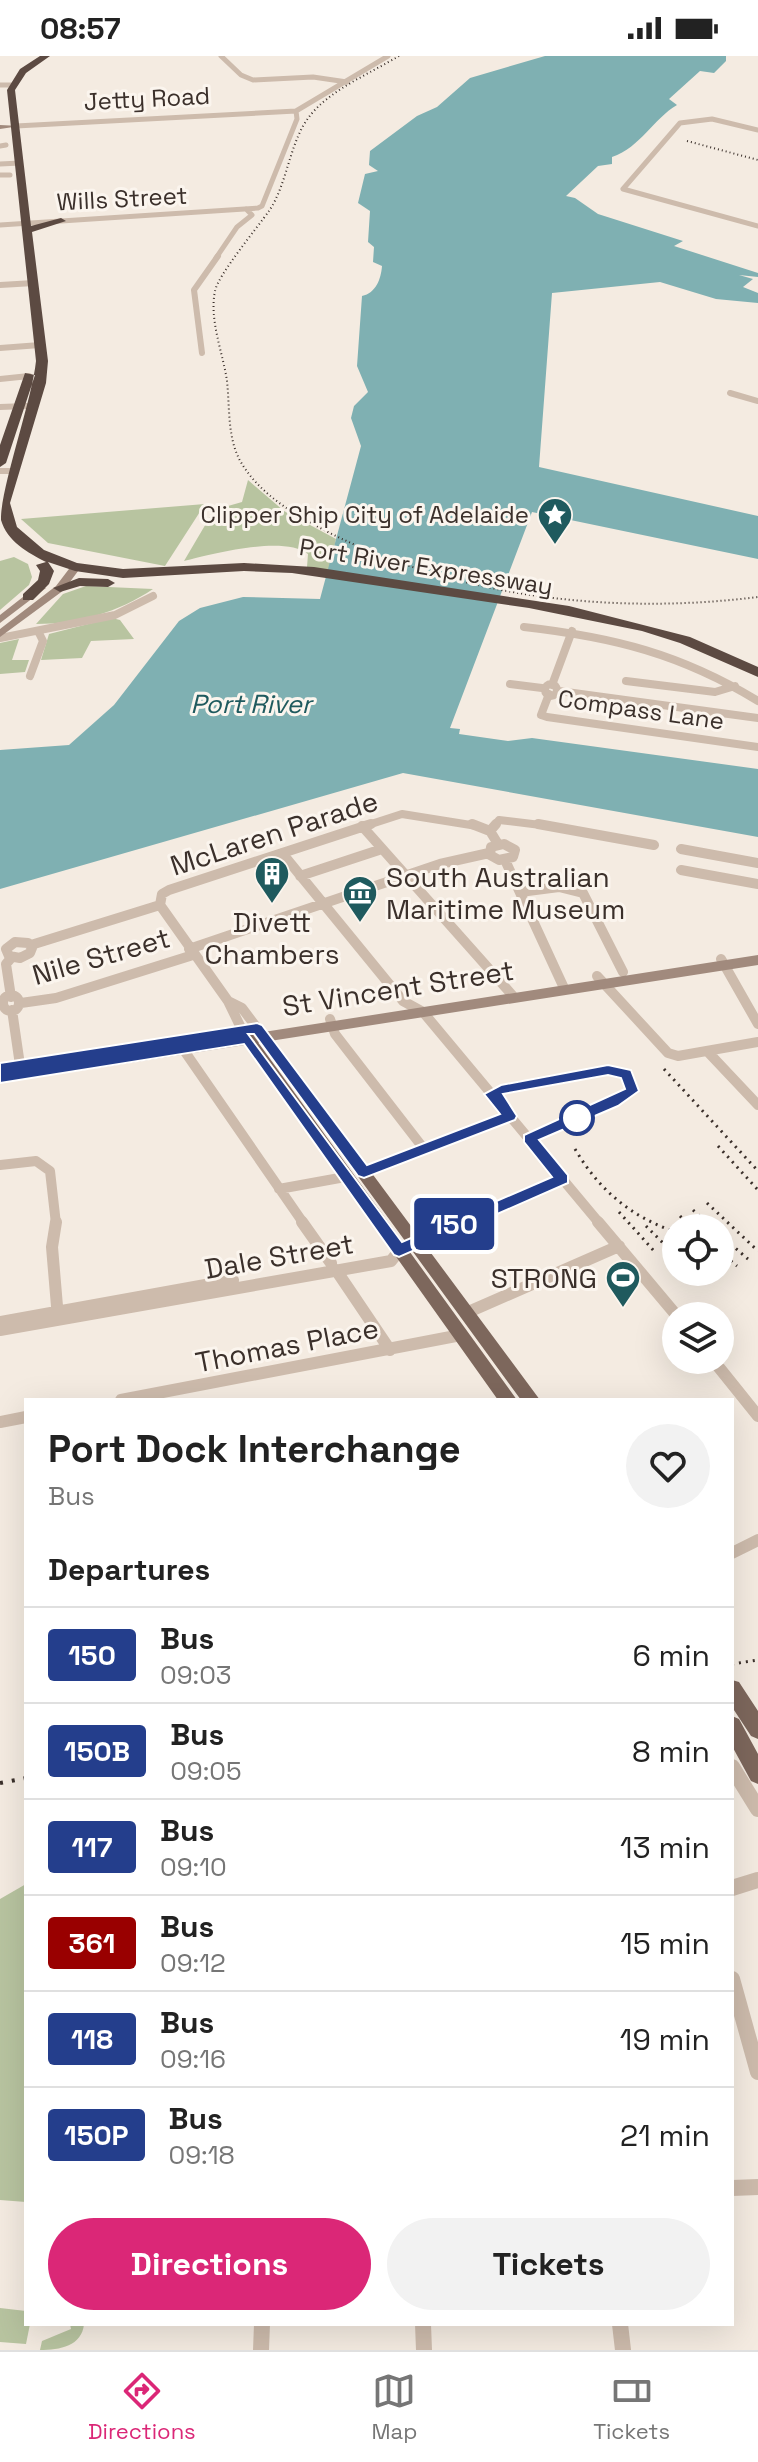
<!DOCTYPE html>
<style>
:root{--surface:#fff;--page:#f2f2f2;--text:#222;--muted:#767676;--line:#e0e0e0;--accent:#db2777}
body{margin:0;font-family:"Space Grotesk",sans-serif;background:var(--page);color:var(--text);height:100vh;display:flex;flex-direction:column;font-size:30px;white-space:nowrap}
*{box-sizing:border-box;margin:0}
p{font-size:26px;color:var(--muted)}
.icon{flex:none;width:44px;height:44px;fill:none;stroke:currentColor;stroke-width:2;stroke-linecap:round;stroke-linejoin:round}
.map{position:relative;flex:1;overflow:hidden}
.panel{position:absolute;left:24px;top:1342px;width:710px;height:928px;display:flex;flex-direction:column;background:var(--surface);border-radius:0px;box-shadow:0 8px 32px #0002}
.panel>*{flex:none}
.badge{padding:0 16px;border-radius:6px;font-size:28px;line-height:52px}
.controls{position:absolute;left:662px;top:1158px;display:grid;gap:16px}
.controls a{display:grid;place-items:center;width:72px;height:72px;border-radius:50%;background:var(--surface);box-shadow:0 8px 32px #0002;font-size:40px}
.map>.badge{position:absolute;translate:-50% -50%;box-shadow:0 0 0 4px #fff}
h2{padding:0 24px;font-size:30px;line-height:72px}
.round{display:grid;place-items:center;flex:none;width:84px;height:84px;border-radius:42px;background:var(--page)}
.overview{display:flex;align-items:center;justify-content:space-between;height:136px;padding:0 24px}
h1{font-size:38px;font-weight:700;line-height:60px}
.button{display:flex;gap:16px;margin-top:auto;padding:16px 24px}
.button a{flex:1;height:92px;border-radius:48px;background:var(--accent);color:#fff;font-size:32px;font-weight:700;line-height:92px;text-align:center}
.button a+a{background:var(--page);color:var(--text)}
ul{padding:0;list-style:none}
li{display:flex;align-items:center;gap:24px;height:96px;padding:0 24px;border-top:2px solid var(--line)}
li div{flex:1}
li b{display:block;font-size:30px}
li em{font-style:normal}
li .badge{min-width:88px;font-weight:700;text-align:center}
.status{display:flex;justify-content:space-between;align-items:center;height:56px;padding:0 40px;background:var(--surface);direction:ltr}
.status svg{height:22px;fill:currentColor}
.dock{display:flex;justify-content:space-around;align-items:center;height:112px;border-top:2px solid var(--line);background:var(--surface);font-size:22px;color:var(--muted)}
.dock a{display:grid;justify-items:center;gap:4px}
.dock .current{color:var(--accent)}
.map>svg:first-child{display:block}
</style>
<div class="status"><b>08:57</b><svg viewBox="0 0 49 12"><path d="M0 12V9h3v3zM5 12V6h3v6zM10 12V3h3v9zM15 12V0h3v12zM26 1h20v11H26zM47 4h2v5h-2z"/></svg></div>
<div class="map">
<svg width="758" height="2294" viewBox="0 0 758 2294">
<rect width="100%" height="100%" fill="#f4ebe1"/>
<path fill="#b8c4a0" d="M248 424 284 455 336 483 329 514 307 511 308 498C284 479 211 498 184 505L214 454 242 446Z
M205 448 165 510 48 487 21 463Z
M14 501 28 508 32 521 29 529 0 554V505Z
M86 530 153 533C119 556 78 568 36 568L63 538Z
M112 562 120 564 134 583 91 585 82 602 41 604 49 578Z
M19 583 12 604H29L25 616 0 618V587Z
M26 1828V2146L0 2144V1843Z
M0 2252 26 2255V2268H30L26 2288 0 2286Z
M70 2268H84C82 2290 60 2294 40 2294L42 2285 71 2273Z"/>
<path fill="#7fb0b2" d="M545 0H726V5L714 17 700 15 669 43 677 49C653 63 641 91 612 101V108L598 110 566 140 575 142 598 158 683 185 674 190 758 217V221L739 219 753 223 743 231 758 237V247L716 243 660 226 552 237 539 411 758 460V503L532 456 450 672 460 673 459 678 508 685 532 682 758 713V781L403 717 0 833V694L69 689 114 649 179 565 200 552 243 541 320 543 361 390 351 362 354 350 368 336 357 310 362 240C376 237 381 223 382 210L373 206 374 191 368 186 370 155 358 147 365 118 378 115 369 109 370 95 417 60 437 51 470 22Z"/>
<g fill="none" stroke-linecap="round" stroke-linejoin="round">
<path stroke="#cdbbac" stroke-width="5" d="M221 0 241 19 253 24 313 21 347 26
M0 29H11
M16 70 296 55 388 0
M758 74 712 63 680 67 623 133 758 170
M0 90 6 89
M0 108 20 107
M0 119H10
M0 169 258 152 262 150 297 63 296 55
M216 202 237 171 252 159 246 153"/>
<path stroke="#cdbbac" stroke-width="6" d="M0 229 34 227
M0 292 40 289
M202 297 194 234 218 200
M0 323 29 320
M730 337 758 345
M0 351 27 350
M0 415H14"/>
<path stroke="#cdbbac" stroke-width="8" d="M524 571C613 581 681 598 758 645
M0 582 115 559 153 540
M30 620 43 585 38 575
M626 625 715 636 735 630
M545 634a6 6 0 1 1 12 0a6 6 0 1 1-12 0Z
M510 628 542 632
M552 629 572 575
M559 635 758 662
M549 638 541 659 547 661 758 691
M365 770 402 758 477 770
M494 770 499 764 549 770"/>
<path stroke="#cdbbac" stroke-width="10" d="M472 768 490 775 498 788
M538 768 654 789
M362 770 513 940
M490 775 496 768
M504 788 515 794 513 801 499 804 490 799 491 791Z
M681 793 758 807
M282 797 403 945 423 956 600 1168
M505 804 564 932
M681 814 758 828
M300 820 382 793
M520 836 559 831 583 837 623 916
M160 849 162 838 169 834 371 768
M160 849 228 945 242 974
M15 886 28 887 32 892 30 897 20 902 9 900 6 893Z
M31 889 160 849
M189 893 440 808 489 797
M721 903 758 968
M597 920 668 997 678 1000 758 986
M3 947a8 8 0 1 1 16 0a8 8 0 1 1-16 0Z
M11 941 6 908 12 901
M228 945 242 952 257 972
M21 947 56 942 193 899
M12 954 20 1009
M330 963 335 978 424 1093
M183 993 304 1168
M707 995 758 1049
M0 1109 36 1105 50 1115 56 1168
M364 1116 510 1060
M279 1133 345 1121
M460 1168 562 1123"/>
<path stroke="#cdbbac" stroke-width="12" d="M56 1166 52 1191 58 1262
M302 1166 331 1207
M598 1166 677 1260
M414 1188 465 1166
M336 1214 390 1294
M466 1257 619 1190
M0 1266 233 1224
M0 1274 391 1205 399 1195
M713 1304 758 1360
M121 1344 461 1279
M0 1366 26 1361
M732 1497 758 1484"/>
<path stroke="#cdbbac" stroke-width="16" d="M732 1711 758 1753
M732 1832 758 1824
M732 1923 758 2016
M732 2132 758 2131
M423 2268 424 2294
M620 2268 623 2294
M261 2294 262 2268"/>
<path fill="#a18a7d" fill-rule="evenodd" d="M0 69 20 70 0 73Z
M72 509 81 511 64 534 0 581V573L56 530Z
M37 530 46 532 0 567V559Z
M758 899V909L0 1027V1017Z"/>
<path fill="#7d675c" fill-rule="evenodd" d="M257 967 262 969 540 1344H521L252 975 250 972Z
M242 969 247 971 517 1344H498L237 977 235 974Z
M732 1624 739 1626 758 1655V1683L751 1680 732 1651Z
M732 1660 739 1663 758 1698V1728L751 1725 732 1690Z"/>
<path fill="#5c4a42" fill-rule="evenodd" d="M40 0H50L26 17 15 34 31 170 61 162 66 165 32 176 48 305 46 327 10 447 17 471 44 494 77 507 123 513 244 507 314 511 569 550 690 581 758 611V621L680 587 642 575 529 552 292 517 244 515 123 522 75 515 48 506 54 515 49 528 33 544H23V538L38 524 40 515 36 509 46 506C28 497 7 485 1 464 0 433 32 345 36 305L7 34 20 13Z
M25 317 35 319 6 407 0 411V389Z
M79 522 108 523 115 527 108 531 80 530 60 536 53 532Z"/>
<path stroke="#3b302b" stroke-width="2" stroke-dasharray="1 3" stroke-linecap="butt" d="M399 0C371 17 329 34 309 61 290 85 287 129 269 155 257 172 218 219 215 235 209 264 223 297 227 325 230 353 227 384 242 408 261 439 295 459 326 475 457 542 614 559 758 541
M687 85 758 104"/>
<path stroke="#3b302b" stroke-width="3" stroke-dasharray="2 5" stroke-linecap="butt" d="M664 1013 758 1115
M718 1090 758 1134
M575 1093C599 1134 631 1161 676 1176
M707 1147 758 1195
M693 1154 712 1172
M619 1156 655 1196
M680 1160 692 1172
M646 1170 666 1190
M720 1179 748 1203
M720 1196 737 1210
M732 1608 758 1604"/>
<path stroke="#3b302b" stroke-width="4" stroke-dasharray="3 9" stroke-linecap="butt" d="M0 1727 26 1722"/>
</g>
<path fill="#243e8c" stroke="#fff" stroke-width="2" fill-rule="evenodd" d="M257 967 262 969 367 1109 500 1058 484 1038 501 1029 608 1009 631 1014 639 1035 618 1050 539 1084 568 1119V1127L399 1201 394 1199 244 988 0 1027V1007ZM248 978H254L358 1120 364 1122 515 1064 517 1060 503 1038 608 1019 621 1022 625 1033 524 1079V1086L552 1121 402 1186Z"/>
<defs>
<symbol id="sight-pin" viewBox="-11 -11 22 30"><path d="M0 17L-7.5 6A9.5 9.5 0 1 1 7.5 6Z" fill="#1f5a5e" stroke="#fbf5ee"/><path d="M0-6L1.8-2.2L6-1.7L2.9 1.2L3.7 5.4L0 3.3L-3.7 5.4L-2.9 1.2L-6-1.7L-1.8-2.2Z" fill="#fff"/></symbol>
<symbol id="building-pin" viewBox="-11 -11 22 30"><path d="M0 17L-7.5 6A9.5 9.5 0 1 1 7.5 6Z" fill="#1f5a5e" stroke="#fbf5ee"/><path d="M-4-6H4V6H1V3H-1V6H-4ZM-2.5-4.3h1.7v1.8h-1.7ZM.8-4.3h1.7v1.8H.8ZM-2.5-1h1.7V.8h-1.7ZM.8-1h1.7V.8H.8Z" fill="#fff"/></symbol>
<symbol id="museum-pin" viewBox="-11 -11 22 30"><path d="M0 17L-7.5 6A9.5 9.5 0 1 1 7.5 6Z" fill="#1f5a5e" stroke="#fbf5ee"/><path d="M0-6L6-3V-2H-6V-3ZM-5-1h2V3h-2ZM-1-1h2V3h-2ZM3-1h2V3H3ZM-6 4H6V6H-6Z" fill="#fff"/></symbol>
<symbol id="stadium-pin" viewBox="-11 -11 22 30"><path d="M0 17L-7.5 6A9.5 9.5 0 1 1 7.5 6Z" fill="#1f5a5e" stroke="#fbf5ee"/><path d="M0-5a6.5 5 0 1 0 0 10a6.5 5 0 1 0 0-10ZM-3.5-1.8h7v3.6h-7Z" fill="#fff"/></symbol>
</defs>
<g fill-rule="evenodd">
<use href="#sight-pin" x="535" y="439" width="40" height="54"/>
<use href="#building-pin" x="252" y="798" width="40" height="54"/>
<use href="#museum-pin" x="340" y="817" width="40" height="54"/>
<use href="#stadium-pin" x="603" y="1202" width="40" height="54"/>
</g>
<circle fill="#fff" stroke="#243e8c" stroke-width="4" cx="577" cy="1062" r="16"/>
<g text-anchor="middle" stroke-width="6" stroke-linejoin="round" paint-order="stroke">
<g font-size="24" fill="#3b302b" stroke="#fbf5ee">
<text transform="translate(147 43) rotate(-3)" y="8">Jetty Road</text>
<text transform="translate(122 143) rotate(-3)" y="8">Wills Street</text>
<text transform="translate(426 511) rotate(9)" y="8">Port River Expressway</text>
<text transform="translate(641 654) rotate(8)" y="8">Compass Lane</text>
</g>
<g font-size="24" fill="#3b302b" stroke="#fbf5ee" text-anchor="end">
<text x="529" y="467">Clipper Ship City of Adelaide</text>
</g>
<g font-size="26" font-style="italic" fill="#1f5a5e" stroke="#fbf5ee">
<text x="251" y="657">Port River</text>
</g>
<g font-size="28" fill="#3b302b" stroke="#fbf5ee">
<text transform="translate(274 777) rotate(-18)" y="10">McLaren Parade</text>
<text transform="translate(101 900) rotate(-16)" y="10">Nile Street</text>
<text transform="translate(398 932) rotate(-9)" y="10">St Vincent Street</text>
<text transform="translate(279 1200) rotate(-10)" y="10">Dale Street</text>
<text transform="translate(287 1289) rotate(-11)" y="10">Thomas Place</text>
</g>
<g font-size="28" fill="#3b302b" stroke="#fbf5ee" text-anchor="start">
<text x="386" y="831">South Australian<tspan x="386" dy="32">Maritime Museum</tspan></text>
<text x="272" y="876" text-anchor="middle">Divett<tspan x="272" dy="32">Chambers</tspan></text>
<text x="597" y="1232" text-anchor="end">STRONG</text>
</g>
</g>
</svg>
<div class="controls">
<a><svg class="icon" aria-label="locate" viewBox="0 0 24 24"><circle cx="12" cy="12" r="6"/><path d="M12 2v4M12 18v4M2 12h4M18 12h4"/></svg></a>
<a><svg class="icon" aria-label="layers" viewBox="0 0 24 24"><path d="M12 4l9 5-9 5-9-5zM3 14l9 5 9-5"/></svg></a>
</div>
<b class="badge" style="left:454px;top:1168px;background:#243e8c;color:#fff">150</b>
<section class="panel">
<div class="overview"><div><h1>Port Dock Interchange</h1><p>Bus</p></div><a class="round"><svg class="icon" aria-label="heart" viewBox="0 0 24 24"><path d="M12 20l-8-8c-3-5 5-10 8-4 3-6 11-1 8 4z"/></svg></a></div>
<h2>Departures</h2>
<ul>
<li><span class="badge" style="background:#243e8c;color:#fff">150</span><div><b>Bus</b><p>09:03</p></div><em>6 min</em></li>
<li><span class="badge" style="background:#243e8c;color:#fff">150B</span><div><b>Bus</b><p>09:05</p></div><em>8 min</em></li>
<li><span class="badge" style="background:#243e8c;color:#fff">117</span><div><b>Bus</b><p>09:10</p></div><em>13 min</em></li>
<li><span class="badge" style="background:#900;color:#fff">361</span><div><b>Bus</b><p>09:12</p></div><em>15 min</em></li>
<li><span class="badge" style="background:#243e8c;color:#fff">118</span><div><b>Bus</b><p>09:16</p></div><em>19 min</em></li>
<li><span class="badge" style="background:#243e8c;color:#fff">150P</span><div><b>Bus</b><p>09:18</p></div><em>21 min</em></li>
</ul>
<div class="button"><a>Directions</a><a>Tickets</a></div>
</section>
</div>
<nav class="dock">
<a class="current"><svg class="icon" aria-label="directions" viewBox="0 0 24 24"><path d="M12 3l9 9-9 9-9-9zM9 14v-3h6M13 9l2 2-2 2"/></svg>Directions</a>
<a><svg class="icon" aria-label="map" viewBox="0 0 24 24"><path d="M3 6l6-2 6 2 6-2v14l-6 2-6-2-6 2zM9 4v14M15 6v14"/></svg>Map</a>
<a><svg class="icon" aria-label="tickets" viewBox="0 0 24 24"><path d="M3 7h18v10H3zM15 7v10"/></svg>Tickets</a>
</nav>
